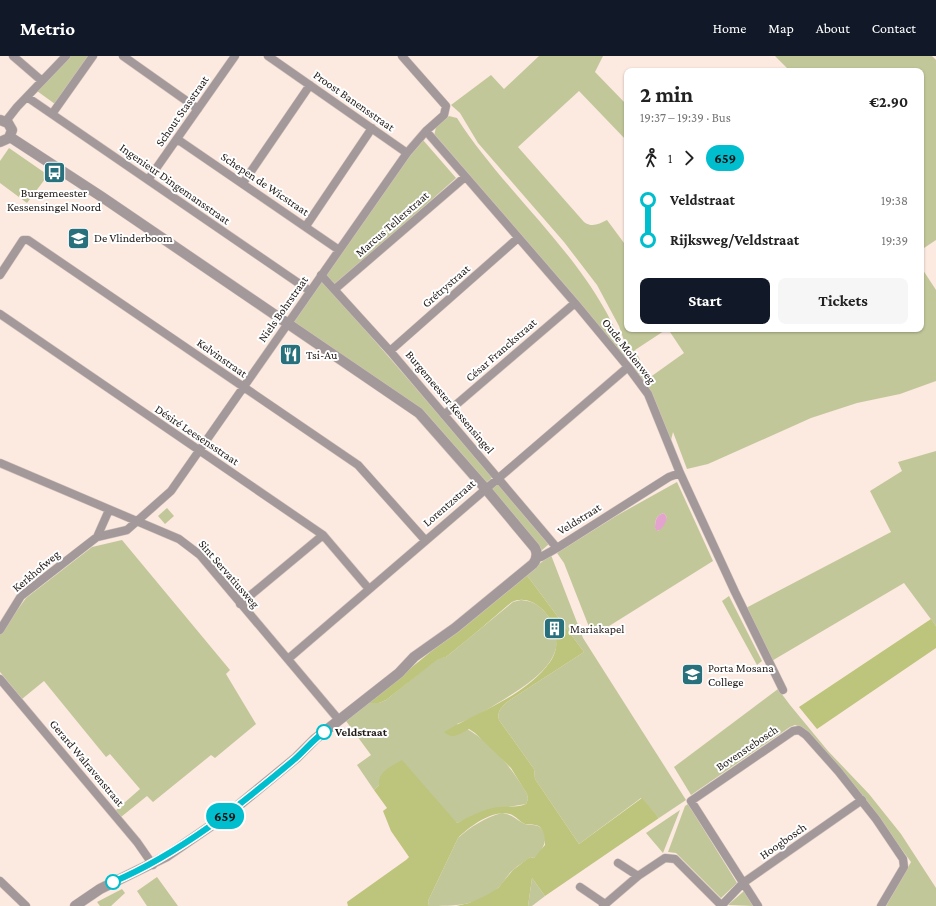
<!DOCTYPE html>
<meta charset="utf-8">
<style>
:root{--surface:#fff;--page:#f6f6f6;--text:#222;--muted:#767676;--accent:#111827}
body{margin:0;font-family:"Crimson Pro",serif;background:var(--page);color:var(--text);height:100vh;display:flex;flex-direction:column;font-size:15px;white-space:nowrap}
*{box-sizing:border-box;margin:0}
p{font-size:13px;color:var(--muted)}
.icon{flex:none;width:22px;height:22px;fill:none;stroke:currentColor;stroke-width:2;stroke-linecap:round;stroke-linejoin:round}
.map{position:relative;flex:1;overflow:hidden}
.side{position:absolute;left:624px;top:12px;width:300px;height:264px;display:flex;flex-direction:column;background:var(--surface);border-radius:8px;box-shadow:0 1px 3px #0004}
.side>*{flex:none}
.badge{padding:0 8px;border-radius:13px;font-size:14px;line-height:26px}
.map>.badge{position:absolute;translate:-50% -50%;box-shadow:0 0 0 2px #fff}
.legs{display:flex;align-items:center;gap:6px;height:44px;padding:0 16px;font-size:13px}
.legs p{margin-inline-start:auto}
.head{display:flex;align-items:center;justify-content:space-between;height:68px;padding:0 16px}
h1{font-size:22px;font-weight:700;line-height:30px}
.action{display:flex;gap:8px;margin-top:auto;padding:8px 16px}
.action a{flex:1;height:46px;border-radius:8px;background:var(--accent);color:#fff;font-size:16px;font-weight:700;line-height:46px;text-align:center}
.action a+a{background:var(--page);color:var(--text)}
ul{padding:0 16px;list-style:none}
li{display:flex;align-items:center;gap:14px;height:40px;font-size:15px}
li i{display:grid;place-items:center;width:6px;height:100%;margin:0 5px;background:currentColor}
li i::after{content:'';width:10px;height:10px;margin:-5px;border:3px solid;border-radius:50%;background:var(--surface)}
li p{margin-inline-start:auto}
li:first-child i{background:linear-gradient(#0000 50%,currentColor 0)}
li:last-child i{background:linear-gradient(currentColor 50%,#0000 0)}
header{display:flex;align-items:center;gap:24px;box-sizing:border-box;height:56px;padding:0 20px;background:var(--accent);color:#fff}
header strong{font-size:19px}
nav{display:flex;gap:22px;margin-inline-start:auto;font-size:14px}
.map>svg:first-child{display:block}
</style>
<header>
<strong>Metrio</strong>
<nav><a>Home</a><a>Map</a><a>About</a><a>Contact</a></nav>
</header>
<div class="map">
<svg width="936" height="850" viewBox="0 0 936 850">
<rect width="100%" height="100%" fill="#fce9e0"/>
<path fill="#c2c79a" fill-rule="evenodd" d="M70 0H89L55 48 37 35Z
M539 0H603L595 16 627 49V85L579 35 518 91 584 166C592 172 599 168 607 164L627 191V273H667L635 294 649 322 684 297 668 273H921V211L936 234V325L900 338 857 347 811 362 708 408 687 413 673 376 671 384 635 316 619 270 597 229 564 186 478 87 460 57 451 49 491 19 504 33Z
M775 0H932L936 4V184L921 194V146L924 144 921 141V15H790Z
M449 60 457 62C509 144 601 212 628 308L434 80 436 71Z
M423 84 456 122 336 229 326 219 413 93Z
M9 92 48 119 27 147 0 127V105Z
M322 224 493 421 485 428 434 370 292 267Z
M936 395V570L904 527 770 606 744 553 891 476 870 435 902 415 898 406Z
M497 426 549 488 541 495 489 432Z
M677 426 713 505 598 577 591 576 564 507 557 497 616 460ZM664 457 667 462 658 475 655 472C655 465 656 459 664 457Z
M167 452 174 460 165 468 158 460Z
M122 484 230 614 226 618 256 668 215 702 211 699 153 746 147 740 121 761 115 755 140 733 110 698 106 701 44 625 22 643 0 616V578L26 542 92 491Z
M551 499 583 582 686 744 659 762 641 742 579 788 535 723 534 713 499 664C497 655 501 652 507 646L584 596 526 518Z
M729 540 762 605 757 609 722 545Z
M521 544C535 545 543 552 550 563 574 601 530 627 503 644 488 653 474 662 457 668 486 680 512 711 527 738L528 743 526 748 484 755 457 767 379 729 374 734 357 709 371 699 346 665 368 647H379L386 644 438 602 446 601 513 546Z
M778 633 790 649 828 695 869 738 901 778 936 832V850H886L911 806 857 733 800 671 795 669 790 671 691 739 674 711Z
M688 748 737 827 721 842 676 797 668 796 685 750Z
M680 754 663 797 646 777Z
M502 757C514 759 516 764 525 768 529 770 533 768 538 770 551 778 544 795 534 802L530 801C525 806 518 809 513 814 507 819 504 826 499 831 480 850 453 850 429 850L428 845 458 782C470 771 486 761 502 757Z
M157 821 178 850H147L137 835Z
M532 822 545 840 532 850H528Z
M122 833 125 837 111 850H100L97 846Z
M744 835 753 850 728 849Z"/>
<path fill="#bdc47c" d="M526 518 584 596 507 646C501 652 497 655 499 664L534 713 535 723 579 788 642 742 659 762 545 840 532 822 528 850H456L469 847 487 839 498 832 513 814 530 801 534 802 545 789C545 782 544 770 535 769 531 768 529 769 525 768 520 766 516 760 510 758 492 754 470 770 458 782L428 845 429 850H348L347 846 406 804 409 801 391 775 383 755 387 752 374 734 379 729C378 715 392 710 402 704L457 767C470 760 484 753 498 751 508 750 517 752 526 748L528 743 527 738 511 712 475 677 469 673C460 678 452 684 444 676 477 656 526 640 550 606 558 595 558 581 553 569 547 554 529 538 512 546 506 550 499 557 493 562 478 575 462 588 446 601L438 603 386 644 379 647H368Z
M931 563 936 570V592L817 673 799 651Z"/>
<path fill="#e4a3ce" d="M664 457 667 462C665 468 663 473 657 475L655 472C655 465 656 459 664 457Z"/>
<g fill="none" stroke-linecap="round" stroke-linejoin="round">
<defs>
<path id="minor" d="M13 0 42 25
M123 0 198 53
M268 0 407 97
M27 41 310 235
M52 58 93 0
M6 65 17 51 66 0
M426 75 575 247 628 311 648 338 680 417 735 536 783 634
M177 83 339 194
M148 124 235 0
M243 127 310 29
M306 170 372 72
M0 219 23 184H28L358 409 425 484
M321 219 390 295 557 492
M335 233 465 121
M0 258 323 479 369 533
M390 295 518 182
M444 359 575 247
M0 407 179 483 200 499 339 664
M97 481 109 454
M537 501H541L557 492 669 421 680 417
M240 548 323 479
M0 574 21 540 97 481 127 474 171 435 407 97 426 75 444 59 446 50 402 0
M288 603 628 311
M0 623 137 786 153 809
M618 807 638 820
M0 825 26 850
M580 831 605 848
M603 850 638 820 665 802 675 803 722 850
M721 850 743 827 862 744
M758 850 691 745 793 675 799 674 806 679 838 715 876 763 903 803 904 811 881 850"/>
<path id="tertiary" d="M0 64 8 67 12 74 9 82 0 86
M10 81 102 141 419 357 485 432 535 492C538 498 537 503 533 508L455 572 414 601 399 617 315 683 296 702 228 758 167 800 100 833 75 850"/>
</defs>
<use href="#minor" stroke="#d4c4bc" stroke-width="9"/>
<use href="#tertiary" stroke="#d4c4bc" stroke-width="11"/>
<use href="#minor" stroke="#a3999a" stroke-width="8"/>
<use href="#tertiary" stroke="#a3999a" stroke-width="10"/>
</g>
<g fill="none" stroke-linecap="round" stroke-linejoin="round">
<defs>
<path id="line-1" d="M113 826C181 797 239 750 295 703 305 694 313 684 324 676"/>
</defs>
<use href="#line-1" stroke="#fff" stroke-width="9"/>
<use href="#line-1" stroke="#00becd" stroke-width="6"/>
</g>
<defs>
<symbol id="bus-square" viewBox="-11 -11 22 22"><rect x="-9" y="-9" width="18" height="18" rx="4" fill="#29707d" stroke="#fff"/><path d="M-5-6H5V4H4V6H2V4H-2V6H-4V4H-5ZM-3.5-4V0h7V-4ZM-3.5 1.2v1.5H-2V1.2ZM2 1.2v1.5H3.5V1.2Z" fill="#fff"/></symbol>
<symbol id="school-square" viewBox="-11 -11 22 22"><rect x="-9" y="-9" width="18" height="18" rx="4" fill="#29707d" stroke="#fff"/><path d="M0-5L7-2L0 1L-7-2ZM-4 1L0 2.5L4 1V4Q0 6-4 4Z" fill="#fff"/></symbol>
<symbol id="restaurant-square" viewBox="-11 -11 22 22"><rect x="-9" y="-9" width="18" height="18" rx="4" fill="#29707d" stroke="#fff"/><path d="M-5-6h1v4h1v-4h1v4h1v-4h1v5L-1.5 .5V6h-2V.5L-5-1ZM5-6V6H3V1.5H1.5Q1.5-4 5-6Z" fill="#fff"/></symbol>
<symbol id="building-square" viewBox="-11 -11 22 22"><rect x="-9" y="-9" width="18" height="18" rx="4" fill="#29707d" stroke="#fff"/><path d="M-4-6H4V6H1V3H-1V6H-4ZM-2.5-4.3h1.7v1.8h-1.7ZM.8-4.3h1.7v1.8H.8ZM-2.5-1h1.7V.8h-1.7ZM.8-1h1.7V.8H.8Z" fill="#fff"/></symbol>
</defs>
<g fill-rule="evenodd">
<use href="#bus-square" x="42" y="104" width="25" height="25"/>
<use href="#school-square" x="66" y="170" width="25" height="25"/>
<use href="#restaurant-square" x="278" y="286" width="25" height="25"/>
<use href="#building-square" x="542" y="560" width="25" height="25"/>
<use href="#school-square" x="680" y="606" width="25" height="25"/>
</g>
<g fill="#fff" stroke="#00becd" stroke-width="2">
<circle cx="324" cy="676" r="7"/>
<circle cx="113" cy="826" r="7"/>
</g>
<g text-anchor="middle" stroke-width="4" stroke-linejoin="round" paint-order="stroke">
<g font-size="12" fill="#201916" stroke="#fff">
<text transform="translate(354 45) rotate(35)" y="4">Proost Banensstraat</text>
<text transform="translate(182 55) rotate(-55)" y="4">Schout Stasstraat</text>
<text transform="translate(175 128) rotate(35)" y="4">Ingenieur Dingemansstraat</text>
<text transform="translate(265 128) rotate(34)" y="4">Schepen de Wicstraat</text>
<text transform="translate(392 168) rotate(-41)" y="4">Marcus Tellerstraat</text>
<text transform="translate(446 230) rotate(-41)" y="4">Grétrystraat</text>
<text transform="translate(283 253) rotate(-55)" y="4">Niels Bohrstraat</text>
<text transform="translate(501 294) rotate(-41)" y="4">César Franckstraat</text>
<text transform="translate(629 295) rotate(52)" y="4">Oude Molenweg</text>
<text transform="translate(222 302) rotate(35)" y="4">Kelvinstraat</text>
<text transform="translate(450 346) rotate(50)" y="4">Burgemeester Kessensingel</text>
<text transform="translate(197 379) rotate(34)" y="4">Désiré Leesensstraat</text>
<text transform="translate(449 447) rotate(-41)" y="4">Lorentzstraat</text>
<text transform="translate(579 463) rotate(-32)" y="4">Veldstraat</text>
<text transform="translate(36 515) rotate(-40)" y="4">Kerkhofweg</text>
<text transform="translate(229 518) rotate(49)" y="4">Sint Servatiusweg</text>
<text transform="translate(747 692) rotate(-34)" y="4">Bovenstebosch</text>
<text transform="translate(87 707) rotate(50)" y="4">Gerard Walravenstraat</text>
<text transform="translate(783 785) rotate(-35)" y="4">Hoogbosch</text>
</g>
<g font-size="12" fill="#201916" stroke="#fff" text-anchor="start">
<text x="54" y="141" text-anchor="middle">Burgemeester<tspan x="54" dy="14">Kessensingel Noord</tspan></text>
<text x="94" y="186">De Vlinderboom</text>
<text x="306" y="303">Tsi-Au</text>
<text x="570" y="577">Mariakapel</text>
<text x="708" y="616">Porta Mosana<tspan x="708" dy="14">College</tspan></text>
</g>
<g font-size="12" font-weight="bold" fill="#201916" stroke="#fff" text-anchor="start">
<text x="335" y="680">Veldstraat</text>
</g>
</g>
</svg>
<b class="badge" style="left:225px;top:760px;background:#00becd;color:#111">659</b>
<section class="side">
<div class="head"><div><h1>2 min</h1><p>19:37 – 19:39 · Bus</p></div><b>€2.90</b></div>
<div class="legs"><svg class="icon" aria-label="walk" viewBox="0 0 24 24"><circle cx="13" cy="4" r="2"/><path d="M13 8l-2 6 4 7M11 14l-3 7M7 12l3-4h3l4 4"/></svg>1<svg class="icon" aria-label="forward" viewBox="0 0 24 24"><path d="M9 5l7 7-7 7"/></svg><b class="badge" style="background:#00becd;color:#111">659</b></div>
<ul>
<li><i style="color:#00becd"></i><b>Veldstraat</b><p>19:38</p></li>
<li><i style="color:#00becd"></i><b>Rijksweg/Veldstraat</b><p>19:39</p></li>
</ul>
<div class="action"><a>Start</a><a>Tickets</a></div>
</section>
</div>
